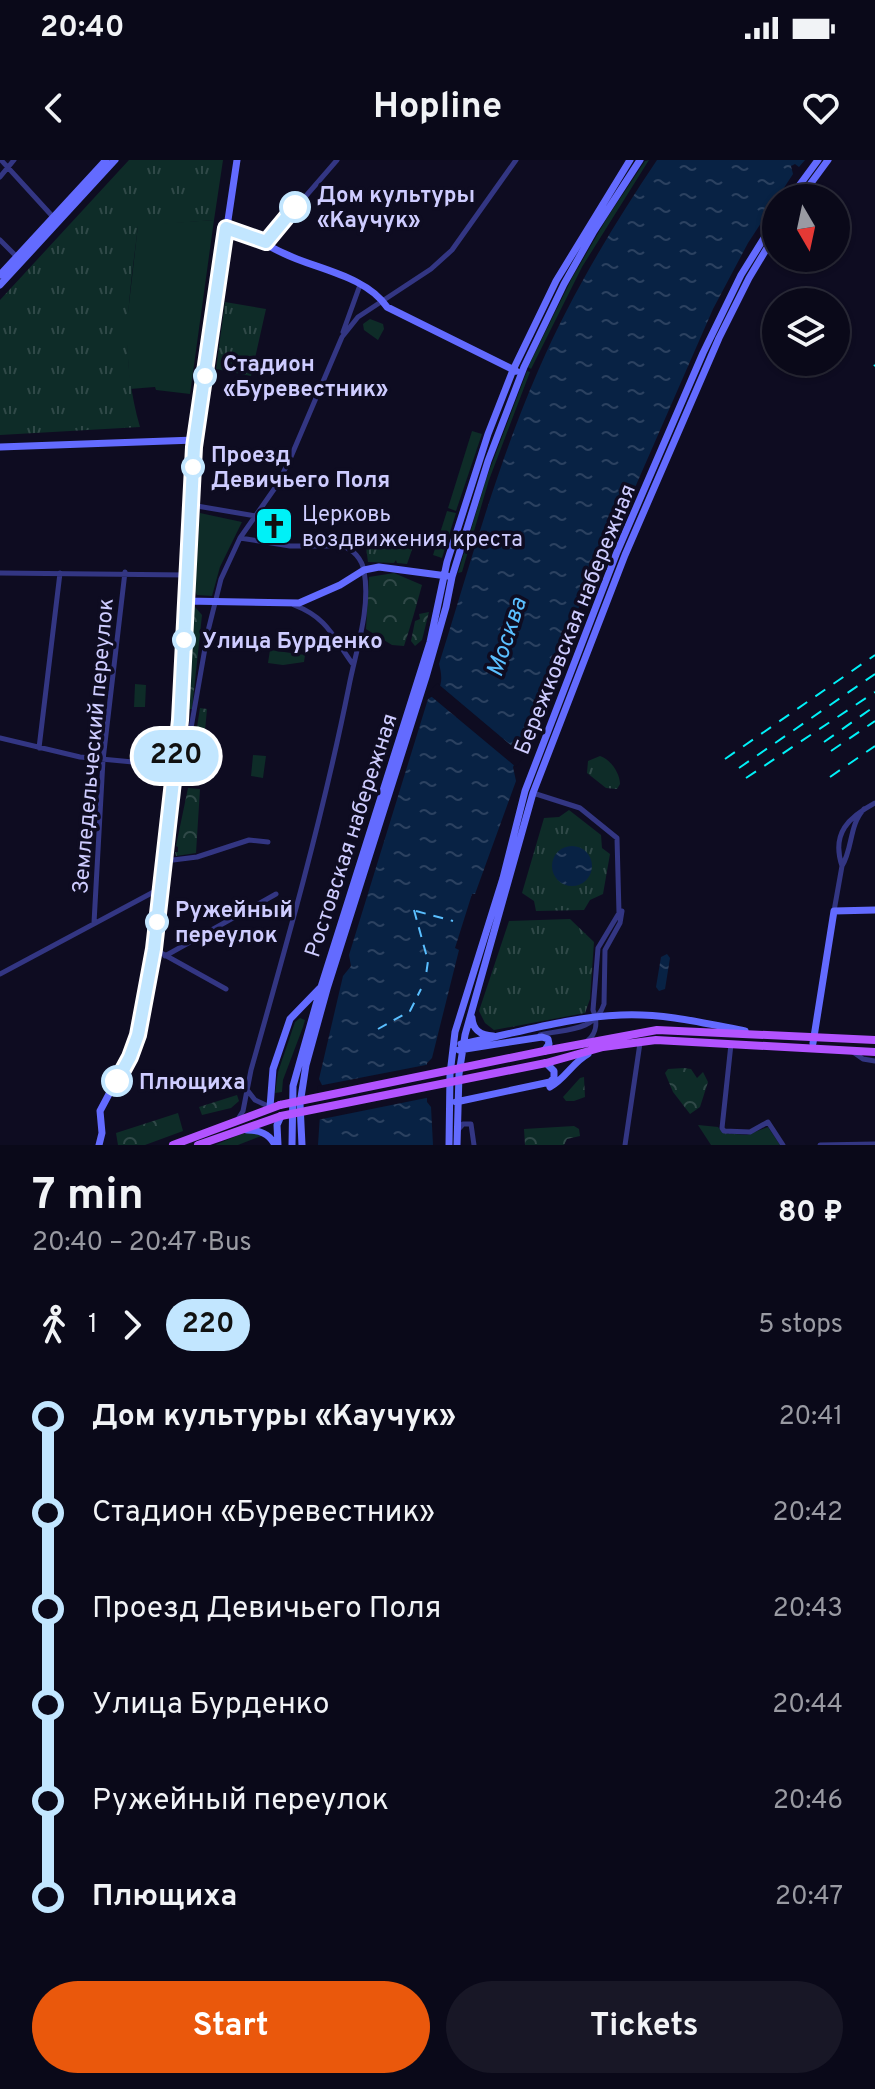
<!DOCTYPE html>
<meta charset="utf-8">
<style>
:root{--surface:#0a0919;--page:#181726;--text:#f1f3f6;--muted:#999aa2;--line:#2a2a38;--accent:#ea580c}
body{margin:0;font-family:Overpass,sans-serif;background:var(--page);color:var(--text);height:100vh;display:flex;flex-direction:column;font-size:30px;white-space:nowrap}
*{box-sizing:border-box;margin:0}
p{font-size:26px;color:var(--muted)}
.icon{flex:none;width:44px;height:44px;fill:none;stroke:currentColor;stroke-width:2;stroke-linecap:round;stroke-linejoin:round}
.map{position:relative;height:985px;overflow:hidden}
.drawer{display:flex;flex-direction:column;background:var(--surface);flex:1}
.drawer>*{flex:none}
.badge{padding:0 16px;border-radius:26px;font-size:28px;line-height:52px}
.needle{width:52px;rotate:171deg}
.buttons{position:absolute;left:762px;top:24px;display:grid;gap:16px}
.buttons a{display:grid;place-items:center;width:88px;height:88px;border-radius:50%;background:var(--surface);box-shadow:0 2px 6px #0004,0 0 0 2px var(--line);font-size:40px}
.map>.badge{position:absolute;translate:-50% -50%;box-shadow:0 0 0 4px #fff}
.legs{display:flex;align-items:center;gap:12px;height:88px;padding:0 32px;font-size:26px}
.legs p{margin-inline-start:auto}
.overview{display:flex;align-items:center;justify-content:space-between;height:136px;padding:0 32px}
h1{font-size:44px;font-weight:700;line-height:60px}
.cta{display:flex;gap:16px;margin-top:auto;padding:16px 32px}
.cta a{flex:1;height:92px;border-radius:48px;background:var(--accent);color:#fff;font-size:32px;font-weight:700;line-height:92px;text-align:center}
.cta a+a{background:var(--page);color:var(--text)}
ul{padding:0 32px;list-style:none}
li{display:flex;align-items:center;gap:28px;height:96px;font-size:30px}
li i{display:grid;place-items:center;width:12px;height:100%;margin:0 10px;background:currentColor}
li i::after{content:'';width:20px;height:20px;margin:-10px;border:6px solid;border-radius:50%;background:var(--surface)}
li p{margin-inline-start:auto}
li:first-child i{background:linear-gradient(#0000 50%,currentColor 0)}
li:last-child i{background:linear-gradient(currentColor 50%,#0000 0)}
.status{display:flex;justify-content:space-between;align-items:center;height:56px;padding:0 40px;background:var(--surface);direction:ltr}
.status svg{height:22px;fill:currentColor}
header{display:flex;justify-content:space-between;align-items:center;height:104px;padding:0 32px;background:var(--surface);font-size:36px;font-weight:700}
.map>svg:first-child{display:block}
</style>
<div class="status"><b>20:40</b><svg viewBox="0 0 49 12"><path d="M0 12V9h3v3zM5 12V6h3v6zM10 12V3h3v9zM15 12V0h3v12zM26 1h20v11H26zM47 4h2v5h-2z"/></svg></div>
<header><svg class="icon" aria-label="back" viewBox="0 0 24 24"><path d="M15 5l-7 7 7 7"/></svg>Hopline<svg class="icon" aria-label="heart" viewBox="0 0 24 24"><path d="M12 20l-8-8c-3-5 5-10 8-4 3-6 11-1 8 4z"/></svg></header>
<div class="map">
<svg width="875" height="985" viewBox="0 0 875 985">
<defs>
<pattern id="forest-crowns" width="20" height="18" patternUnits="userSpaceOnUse" patternTransform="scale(2)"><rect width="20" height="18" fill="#0e2c28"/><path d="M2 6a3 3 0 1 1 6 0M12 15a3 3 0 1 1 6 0" fill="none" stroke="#304948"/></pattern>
<pattern id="park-tufts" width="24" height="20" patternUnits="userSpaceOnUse" patternTransform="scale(2)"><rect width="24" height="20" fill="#0e2c28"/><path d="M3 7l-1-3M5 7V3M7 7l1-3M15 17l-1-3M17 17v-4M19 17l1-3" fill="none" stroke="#304948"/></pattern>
<pattern id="water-ripples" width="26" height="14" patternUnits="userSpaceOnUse" patternTransform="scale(2)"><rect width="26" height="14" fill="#082244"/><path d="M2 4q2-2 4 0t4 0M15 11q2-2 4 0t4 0" fill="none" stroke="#2b4160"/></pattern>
</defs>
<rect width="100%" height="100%" fill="#0e0c21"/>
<path fill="#0e2c28" d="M649 0 582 107 531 209 528 207 572 118 607 58 645 1Z
M214 60 190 234 156 230 155 227 130 229 126 170 138 65Z
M527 211 530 212 489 320 462 412 458 413 486 319Z
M472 271 482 274 456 351 448 348Z
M447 351 456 353 442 398 433 395Z
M200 353 242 362 220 407 212 436 197 435 195 431Z
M135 524 146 525 145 547H134Z
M253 595 266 596 263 618 251 616Z
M300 858 305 860 303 867 283 920 282 932 275 933 278 912 295 862Z
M246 972 264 975 238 985H215Z"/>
<path fill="url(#forest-crowns)" d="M394 413 422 425C416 447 411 465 404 486L392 485 366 469 369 417Z
M195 447 202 455 192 549H187L191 450Z
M429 452 422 480 415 486 411 481 415 461 420 459 419 454Z
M200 548 207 549 200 625 188 624Z
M188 628 200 629 196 693 176 696 175 692H178V687L176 686Z
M684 908 691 909 697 918 703 912 708 922 700 947 690 954 673 932 665 913 668 909Z
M584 917 585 937 574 941H566L563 937 580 918Z
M237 935 239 941 231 948 202 955 199 947Z
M178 953 183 971 145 985H118L116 973Z
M574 966 579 969 580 976 567 979 564 985H525L524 969Z"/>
<path fill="url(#park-tufts)" d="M129 0H223L214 60 138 66C129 140 119 193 140 267L0 275V140Z
M225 142 266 149 251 216 216 209Z
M370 159 383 164 384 169 378 180 364 170 363 164Z
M395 379 396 389H403V384H414L407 404 397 403 396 400 394 403 368 402 366 387 374 381Z
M270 490 305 495 304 502 283 505 268 503Z
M600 596C610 599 620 613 620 624L617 629 606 628 587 613 588 601Z
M569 650 601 675 602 688 610 694 603 734 590 740 584 750 536 751 534 741 522 733 544 658 559 657Z
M570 759 594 782 590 839 585 853 494 870 485 863 479 851 509 761Z
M698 965 718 967 723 973 747 975 768 967 780 985H711Z"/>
<path fill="url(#water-ripples)" d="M657 0H805L799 7 795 4 791 6 793 14 748 83 713 149 602 403 595 407 569 472 571 481 528 589 520 594 513 607 516 621 475 734H472L455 788 459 790 432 898 427 903V942L431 947 433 985H318L322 925 319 919 343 816 351 806 349 795 428 539C443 532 443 518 439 504 470 405 497 305 538 211 570 137 612 67 657 0Z
M552 706a20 20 0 1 1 40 0a20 20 0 1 1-40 0Z
M667 794 670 798 665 829 659 831 656 827 661 797Z"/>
<path fill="#0e0c21" d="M437 523 519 592 526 594 516 607 432 537 427 535Z
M431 904V937L317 960 318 926Z"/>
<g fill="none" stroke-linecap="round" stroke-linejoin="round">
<path stroke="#5abfff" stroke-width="2" stroke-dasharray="10 8" stroke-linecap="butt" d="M414 750 428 801 426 815
M416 751 453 761
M378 869 410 851 421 829"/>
<path stroke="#333683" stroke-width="5" d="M1 0 54 58
M0 17 14 0
M0 80 19 99
M266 82 337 0
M343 172 360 125
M191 345 256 356
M0 413 187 415
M294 445C328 458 333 477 352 503
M0 578 80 597 175 606
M39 588 60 413
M533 633 580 648 617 678 619 753 598 788 593 850C597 860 598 873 587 881
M172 646 183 614 208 471 221 419 240 378 277 325 290 299 342 177 358 157 431 109 452 90 516 0
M165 701 197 697 249 680 268 682
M842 706C831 673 849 657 875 643
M834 751 842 706C853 688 849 665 864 649
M94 763 103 600 125 412
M154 789 226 829
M165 796 276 734
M0 814 161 728
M540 875C564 869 595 872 604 844L605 790 620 763 622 751
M731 884 722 968 724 971 750 972 768 962 783 985
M853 892 863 899 875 901
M248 931 255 940 270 947
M238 959 243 951 251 910C287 783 323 656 349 526 356 490 371 448 364 411 362 399 353 389 342 386H290L240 378
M457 971 463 964H471L474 985
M625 985 640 883
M820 985 875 984"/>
<path stroke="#636bff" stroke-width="7" d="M790 38 818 0
M800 38 828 0
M226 68C249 72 263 84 283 93 315 109 365 115 387 147L516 211
M0 115 106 0
M0 125 115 0
M0 287 195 280
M186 441 299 443 340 425 364 410 379 407 447 416
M472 858C473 871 481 875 493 876
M813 883 834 751 875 750
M461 884C514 874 567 857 621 855 663 853 704 863 745 871
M459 890 542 877 548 879 549 884 544 891
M550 927C565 919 573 902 588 894
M456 942 550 922 554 918V911L546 903
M270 947 273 909 290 859 320 828
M247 970C259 970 269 973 275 985
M99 985 102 973 100 951 134 887 154 789 180 554 194 287 237 0
M278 985 277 965 281 956
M292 985 293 926 321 827 430 482 447 402 488 274 513 210 556 121 630 0
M302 985 300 944 306 905 327 829 426 517 446 447 452 417 488 301 524 207 564 124 594 71 640 0
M449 985 450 914 455 872 503 718 525 631 617 392 703 193 741 115 776 59
M457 985 459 914 465 875 533 633 625 395 719 178 749 118 776 73"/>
<path stroke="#b253ff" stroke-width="8" d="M544 891 657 870 875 880
M546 903 603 887 656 880 875 892
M173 985 280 945
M198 985 281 956"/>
<path stroke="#00f1f7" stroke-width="2" stroke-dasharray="12 10" stroke-linecap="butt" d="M874 206 875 205
M824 582 875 546
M831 591 875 561
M725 599 875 495
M739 608 875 514
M830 617 875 586
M746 618 875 532"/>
<path stroke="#b253ff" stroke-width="8" d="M280 945 544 891
M281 956 546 903"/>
</g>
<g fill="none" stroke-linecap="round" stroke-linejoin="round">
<defs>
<path id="line-1" d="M117 921 130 897 138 875 154 789 180 560 194 287 226 68 266 82 295 47"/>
</defs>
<use href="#line-1" stroke="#fff" stroke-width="18"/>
<use href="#line-1" stroke="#c2e6ff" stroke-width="12"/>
</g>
<defs>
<symbol id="church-square" viewBox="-11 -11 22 22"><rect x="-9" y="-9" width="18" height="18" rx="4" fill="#00f1f7" stroke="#0e0c21"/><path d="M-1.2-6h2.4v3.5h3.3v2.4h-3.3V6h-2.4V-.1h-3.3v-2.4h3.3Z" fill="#111"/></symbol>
</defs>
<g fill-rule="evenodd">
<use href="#church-square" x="252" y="344" width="44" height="44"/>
</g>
<g fill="#fff" stroke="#c2e6ff" stroke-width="4">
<circle cx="295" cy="47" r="14"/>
<circle cx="205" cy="216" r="10"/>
<circle cx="193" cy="307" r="10"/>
<circle cx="184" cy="480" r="10"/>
<circle cx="157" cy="762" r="10"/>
<circle cx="117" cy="921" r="14"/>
</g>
<g text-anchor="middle" stroke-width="7" stroke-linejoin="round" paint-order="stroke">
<g font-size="22" font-weight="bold" fill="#ceccff" stroke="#0e0c21" text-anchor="start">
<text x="317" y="42">Дом культуры<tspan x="317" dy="25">«Каучук»</tspan></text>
<text x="223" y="211">Стадион<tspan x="223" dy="25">«Буревестник»</tspan></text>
<text x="211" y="302">Проезд<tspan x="211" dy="25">Девичьего Поля</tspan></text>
<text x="202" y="488">Улица Бурденко</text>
<text x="175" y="757">Ружейный<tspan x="175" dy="25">переулок</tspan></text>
<text x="139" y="929">Плющиха</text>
</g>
<g font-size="22" fill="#ceccff" stroke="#0e0c21" text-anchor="start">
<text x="302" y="361">Церковь<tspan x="302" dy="25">воздвижения креста</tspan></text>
</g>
<g font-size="22" fill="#ceccff" stroke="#0e0c21">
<text transform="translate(574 459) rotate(-68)" y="8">Бережковская набережная</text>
<text transform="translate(92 586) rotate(-85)" y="8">Земледельческий переулок</text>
<text transform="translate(350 675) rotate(-72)" y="8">Ростовская набережная</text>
</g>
<g font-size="24" font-style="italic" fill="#5abfff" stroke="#0e0c21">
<text transform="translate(506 477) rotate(-72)" y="8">Москва</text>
</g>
</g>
</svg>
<div class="buttons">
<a><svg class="needle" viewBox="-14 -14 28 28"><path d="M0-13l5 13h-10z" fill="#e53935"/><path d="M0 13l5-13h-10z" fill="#999aa2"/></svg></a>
<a><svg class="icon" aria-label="layers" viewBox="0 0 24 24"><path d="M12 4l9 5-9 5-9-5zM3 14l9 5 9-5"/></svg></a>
</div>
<b class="badge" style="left:176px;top:596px;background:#c2e6ff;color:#111">220</b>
</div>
<section class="drawer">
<div class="overview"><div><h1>7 min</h1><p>20:40 – 20:47 · Bus</p></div><b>80 ₽</b></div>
<div class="legs"><svg class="icon" aria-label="walk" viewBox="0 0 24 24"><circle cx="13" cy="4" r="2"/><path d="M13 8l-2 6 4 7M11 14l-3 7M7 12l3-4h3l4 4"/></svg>1<svg class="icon" aria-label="forward" viewBox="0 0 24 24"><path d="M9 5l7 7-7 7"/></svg><b class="badge" style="background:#c2e6ff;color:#111">220</b><p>5 stops</p></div>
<ul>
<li><i style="color:#c2e6ff"></i><b>Дом культуры «Каучук»</b><p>20:41</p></li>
<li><i style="color:#c2e6ff"></i><span>Стадион «Буревестник»</span><p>20:42</p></li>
<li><i style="color:#c2e6ff"></i><span>Проезд Девичьего Поля</span><p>20:43</p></li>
<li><i style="color:#c2e6ff"></i><span>Улица Бурденко</span><p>20:44</p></li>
<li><i style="color:#c2e6ff"></i><span>Ружейный переулок</span><p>20:46</p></li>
<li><i style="color:#c2e6ff"></i><b>Плющиха</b><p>20:47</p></li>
</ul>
<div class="cta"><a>Start</a><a>Tickets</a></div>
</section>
